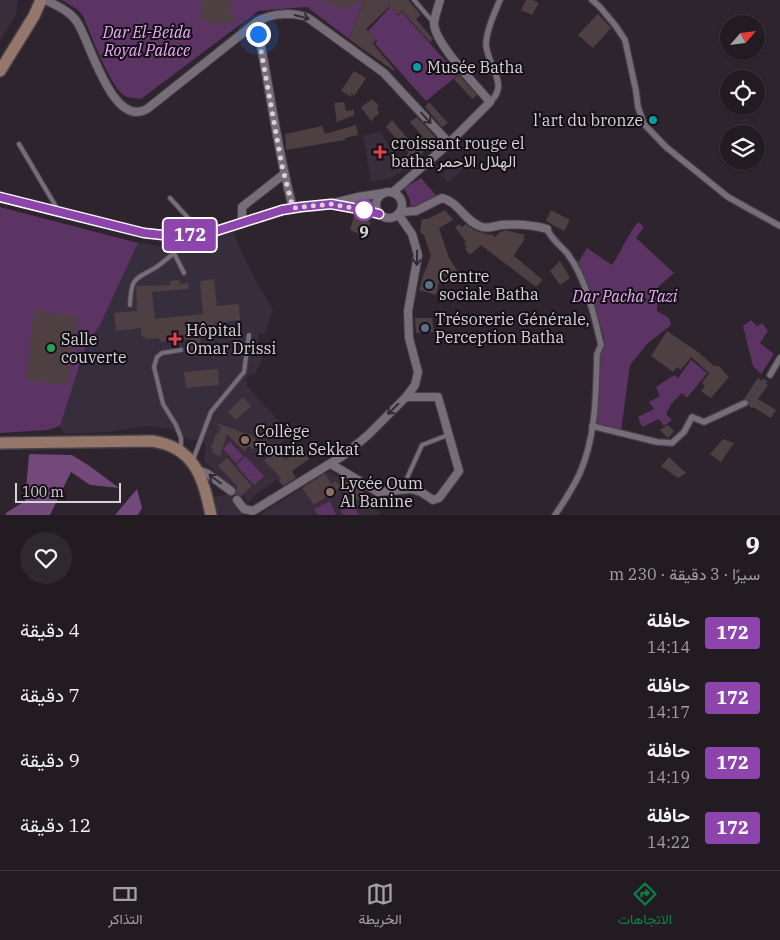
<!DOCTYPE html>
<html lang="ar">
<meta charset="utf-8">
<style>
:root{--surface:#221b22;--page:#2e282f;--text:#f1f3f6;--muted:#a2a1a5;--line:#3f3940;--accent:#0b8043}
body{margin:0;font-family:"IBM Plex Serif",Vazirmatn,serif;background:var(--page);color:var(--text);direction:rtl;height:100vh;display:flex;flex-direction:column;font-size:19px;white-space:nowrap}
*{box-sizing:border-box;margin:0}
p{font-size:16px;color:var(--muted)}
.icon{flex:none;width:28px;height:28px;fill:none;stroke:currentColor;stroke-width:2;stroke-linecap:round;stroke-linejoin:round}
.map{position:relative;height:515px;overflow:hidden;direction:ltr}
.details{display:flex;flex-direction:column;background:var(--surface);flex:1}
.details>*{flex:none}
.badge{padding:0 10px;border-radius:4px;font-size:18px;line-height:32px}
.needle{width:32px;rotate:62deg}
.fabs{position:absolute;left:720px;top:15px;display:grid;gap:10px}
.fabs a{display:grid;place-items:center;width:45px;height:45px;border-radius:50%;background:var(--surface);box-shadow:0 1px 4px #0004,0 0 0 1px var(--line);font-size:25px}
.scale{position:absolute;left:15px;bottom:12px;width:106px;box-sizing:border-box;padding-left:5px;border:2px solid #d7d2d8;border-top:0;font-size:14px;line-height:18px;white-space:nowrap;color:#d7d2d8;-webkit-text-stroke:4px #130f14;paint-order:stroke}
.you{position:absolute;width:25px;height:25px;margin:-12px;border:4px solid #fff;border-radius:50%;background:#1a73e8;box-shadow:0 0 0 8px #1a73e833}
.map>.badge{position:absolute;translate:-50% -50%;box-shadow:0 0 0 2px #fff}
.round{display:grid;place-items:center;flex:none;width:52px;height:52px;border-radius:26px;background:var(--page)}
.summary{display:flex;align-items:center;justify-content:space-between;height:85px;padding:0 20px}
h1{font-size:24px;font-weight:700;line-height:38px}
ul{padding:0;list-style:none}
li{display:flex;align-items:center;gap:15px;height:65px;padding:0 20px}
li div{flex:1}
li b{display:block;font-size:19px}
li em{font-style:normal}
li .badge{min-width:55px;font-weight:700;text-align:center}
.dock{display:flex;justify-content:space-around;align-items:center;height:70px;border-top:1px solid var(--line);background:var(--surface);font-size:14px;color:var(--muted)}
.dock a{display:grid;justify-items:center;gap:2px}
.dock .current{color:var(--accent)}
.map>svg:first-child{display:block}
</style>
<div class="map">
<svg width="780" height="515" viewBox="0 0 780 515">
<rect width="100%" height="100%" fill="#2d242e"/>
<path fill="#392c3b" d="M0 0H18L16 15 0 41Z
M246 385 290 433 279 446 297 468 258 492 248 503 244 496 239 499 233 490 205 462 204 459 207 437 214 417 220 407Z
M329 471 370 496 381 515H259Z
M230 493 244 515H218L213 498Z"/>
<path fill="#372e3d" d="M381 132 404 170 389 179 371 182 363 135Z
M458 161 464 168 448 183 441 175Z
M234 232 240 249 255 279 273 310 265 334H259L258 343 264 344 261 363 253 376 250 374 245 380 248 382 246 385 220 407 214 417 206 444 196 440 192 441 168 428 146 426 109 432 64 434 60 426 85 348 101 323 138 243 168 247Z"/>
<path fill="#5c3463" d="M62 0H364L349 39 307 7 258 11 141 99C136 98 129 98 125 96 111 89 90 32 83 16L78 10Z
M391 6 398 16 402 12 458 75 426 101 375 44 377 41 368 31Z
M421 178 439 199 411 210 410 200 404 188Z
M0 207 138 243 101 323 85 348 60 426 48 430 0 433Z
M638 222 644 227 636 238 674 273 658 287 657 311 669 318 671 325 648 343 630 365 621 431 593 425 598 356 603 347 604 337 588 286 578 263 587 248 612 265C622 250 627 236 638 222Z
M751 320 757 326 762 323 768 331 760 343 774 354 761 374 753 366 743 326Z
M691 360 707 373 687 398 682 393 671 404 666 414 672 420 664 426 659 419 642 427 638 417 654 409 649 402 660 396 656 387 674 375 678 378Z
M230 442 243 456 236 463 223 449Z
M245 456 264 476 254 485 236 465Z
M351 498 359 515H343L338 504Z
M330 501 336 515H317L314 509Z"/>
<path fill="#73487b" d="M29 454 72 455 91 467 119 488 90 485 71 472 50 515H6V513L25 501Z
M137 489 142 508 138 515H115Z"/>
<path fill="#4e3f43" d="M202 0H232L230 15 235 16 234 22H231V24L222 23V24L208 23V20L200 19Z
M322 0H408L421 15 416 19 433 39 430 42 402 11 398 15 390 6 366 29 376 40 373 44 395 70 394 71 349 39 364 1 342 9Z
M526 0H533L539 3 532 15 521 10Z
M598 14 611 28 593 48 578 35Z
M354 71 366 78 354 96 351 92 352 97 341 91Z
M459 75 477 95 472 99 454 79Z
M372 99 379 106 377 108 379 113 371 121 361 107Z
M344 102 346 111 354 110V115L337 122 334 103Z
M429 102 448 123 442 127 425 107Z
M417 117 436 138 413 164 406 156 409 153 386 127 392 120 413 145 423 137 410 122Z
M356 125 358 135 345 138V140L286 150 285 134 322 126 325 134Z
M445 210 453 220 439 228 449 258 457 270 450 277 441 275 436 295 419 290 423 276 431 256 424 235 420 232 422 219H428Z
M551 210 570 220 564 231 546 221Z
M354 216 371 222 364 236 350 230Z
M459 224 462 227 466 224 474 230 489 235 491 234 495 237 499 233 505 230 525 235 523 238 525 239 517 250 514 256 543 280 536 287 481 245 470 255 465 249 467 247 464 244 466 242 455 227Z
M560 261 570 278 560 285 550 271Z
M214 279 217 306 239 304 240 320 215 323 216 328 210 335 200 336 202 355 191 356 189 339 161 342 159 338 147 339 141 335V328L116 331 114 313 137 311 136 286 170 285V281L179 280 180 284 188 283 189 289 152 292 155 319 203 314 200 281Z
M34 310 78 317 67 385 26 380Z
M415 318H432L434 332 416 333Z
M667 331 698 352 714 366H719L729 377 711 398 701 391 705 386 702 383 709 373 691 357 681 370 677 367 673 372 651 356Z
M218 369 219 385 186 388 184 372Z
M758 378 768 385 758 399 776 410 771 418 753 407 752 408 749 406 748 400 744 399Z
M243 397 251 406 236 420 228 412Z
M216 423 251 435 259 443 253 450 249 446 244 451 227 434 220 456 212 453 213 449 211 448 216 434H218L221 428Z
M668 425 674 431 668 438 660 430Z
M723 439 734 443 721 462 710 454Z
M271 446 285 460 295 453 294 451 301 447 309 459 292 471 296 478 283 486 278 480 281 478 264 461 269 455 265 452Z
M669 457 686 473 678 478 661 466Z
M227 458 252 486 241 496 235 495 236 488 238 487 218 466Z
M325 473 331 484 336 481 338 485 345 480 370 496 365 504 339 488 314 505 302 488Z"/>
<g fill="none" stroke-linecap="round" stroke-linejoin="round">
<path stroke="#463e48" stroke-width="5.5" stroke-dasharray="5.5 3" stroke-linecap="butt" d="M745 403 770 375"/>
<defs>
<path id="service" d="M414 0 434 23
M19 144 58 210
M170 198 189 219 172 227 174 253 184 273
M130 305C131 279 133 280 155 268 161 264 168 258 174 253
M181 350 162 353 157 357 154 367 163 404 176 425 181 438V450
M193 460 211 412 244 372 249 335
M402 489 422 445 448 435"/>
<path id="pedestrian" d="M592 0 599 6 615 25 625 40 636 91 638 107 644 124 666 147 728 197 780 226
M490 102C493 99 496 96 497 92 503 80 486 59 486 44 487 29 494 14 500 0
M547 229C552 240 560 245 567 253 586 278 594 315 601 345L597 354C596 394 596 438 579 475 572 489 564 502 555 515
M770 375 780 358
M592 426 657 442 672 443 684 432 692 417 704 422 745 403"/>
<path id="minor" d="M46 0C57 6 70 11 77 22 90 41 112 129 147 109L258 21C272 13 298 11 311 20L384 73 449 143
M256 23C270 84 276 147 293 208
M376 205a13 13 0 1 1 26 0a13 13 0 1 1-26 0Z
M393 192 445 147 490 102C477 86 434 43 434 23 435 15 438 7 440 0
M0 197 144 233 183 236 213 232 293 208 321 206 358 197 384 193
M335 205 357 208 379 215
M400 212 416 211 442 198C459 202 465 222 482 227 488 229 495 226 501 225 516 224 533 225 547 229
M242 224V207L284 174
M331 464 378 492 411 489 421 492 433 500 439 498 459 471 438 397H406
M198 470 208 474 231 491
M237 500 244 509 253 511 344 455 368 435 406 397 415 385 418 372 409 338 408 311 418 255 412 234 398 214"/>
<path id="secondary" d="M0 71 34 16 41 0
M0 443 152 441C195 447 203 478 211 515"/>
</defs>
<use href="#service" stroke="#474048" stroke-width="6"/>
<use href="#pedestrian" stroke="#474048" stroke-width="8"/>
<use href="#minor" stroke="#474048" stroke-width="10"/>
<use href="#secondary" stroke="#474048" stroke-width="14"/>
<use href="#service" stroke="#776d79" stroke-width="4"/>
<use href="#pedestrian" stroke="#776d79" stroke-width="5.5"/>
<use href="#minor" stroke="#776d79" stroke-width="8"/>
<use href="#secondary" stroke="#94766a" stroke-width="11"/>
</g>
<defs><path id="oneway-shaft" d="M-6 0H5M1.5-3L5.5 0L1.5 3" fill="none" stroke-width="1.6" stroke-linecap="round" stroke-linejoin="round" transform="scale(1.25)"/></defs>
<g stroke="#312b32">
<use href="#oneway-shaft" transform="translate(302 17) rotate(15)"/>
<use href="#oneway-shaft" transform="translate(426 118) rotate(48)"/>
<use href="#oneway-shaft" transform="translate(417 258) rotate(91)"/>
<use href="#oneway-shaft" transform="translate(393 409) rotate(135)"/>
<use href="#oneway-shaft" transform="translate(215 479) rotate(-143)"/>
</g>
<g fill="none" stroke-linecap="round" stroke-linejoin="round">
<defs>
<path id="line" d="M0 197 144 233 172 236 194 235 213 232 282 210 301 207 331 204 364 210 379 214"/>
</defs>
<use href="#line" stroke="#fff" stroke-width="11"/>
<use href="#line" stroke="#8e44ad" stroke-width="8"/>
<path stroke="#d7d2d8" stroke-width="5" stroke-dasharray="0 9" d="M258 34 282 166 293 208 331 204 364 210"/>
</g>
<g fill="#0f9aa8" stroke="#130f14" stroke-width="2">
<circle cx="417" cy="67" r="5"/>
<circle cx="653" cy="120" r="5"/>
</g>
<g fill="#e0444e" stroke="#130f14" stroke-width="2">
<path d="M377.5 144.5h5v5h5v5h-5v5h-5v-5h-5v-5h5z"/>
<path d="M172.5 331.5h5v5h5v5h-5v5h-5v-5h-5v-5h5z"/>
</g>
<circle fill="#fff" stroke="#8e44ad" stroke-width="2.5" cx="364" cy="210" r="10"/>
<g fill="#5c6f8a" stroke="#130f14" stroke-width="2">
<circle cx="429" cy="285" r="5"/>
<circle cx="425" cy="328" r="5"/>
</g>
<circle fill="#2e9e5b" stroke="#130f14" stroke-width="2" cx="51" cy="348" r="5"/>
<g fill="#8d6e63" stroke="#130f14" stroke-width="2">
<circle cx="245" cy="440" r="5"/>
<circle cx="330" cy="492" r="5"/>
</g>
<g text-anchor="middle" stroke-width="4" stroke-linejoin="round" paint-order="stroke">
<g font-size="16" font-style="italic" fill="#edadfa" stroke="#130f14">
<text x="147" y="38">Dar El-Beida<tspan x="147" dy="18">Royal Palace</tspan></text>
<text x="625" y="302">Dar Pacha Tazi</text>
</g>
<g font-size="16" fill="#d7d2d8" stroke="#130f14" text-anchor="start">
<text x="427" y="73">Musée Batha</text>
<text x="643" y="126" text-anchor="end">l'art du bronze</text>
<text x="391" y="149">croissant rouge el<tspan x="391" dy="18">batha الهلال الاحمر</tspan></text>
<text x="439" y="282">Centre<tspan x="439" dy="18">sociale Batha</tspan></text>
<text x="435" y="325">Trésorerie Générale,<tspan x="435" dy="18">Perception Batha</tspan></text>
<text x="186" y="336">Hôpital<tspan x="186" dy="18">Omar Drissi</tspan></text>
<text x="61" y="345">Salle<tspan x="61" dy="18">couverte</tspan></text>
<text x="255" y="437">Collège<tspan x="255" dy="18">Touria Sekkat</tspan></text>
<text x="340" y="489">Lycée Oum<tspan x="340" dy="18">Al Banine</tspan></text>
</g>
<g font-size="16" font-weight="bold" fill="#d7d2d8" stroke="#130f14">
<text x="364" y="238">9</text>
</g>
</g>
</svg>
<div class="fabs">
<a><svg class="needle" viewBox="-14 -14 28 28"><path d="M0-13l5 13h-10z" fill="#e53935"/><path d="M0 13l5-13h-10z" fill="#a2a1a5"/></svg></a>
<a><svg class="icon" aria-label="locate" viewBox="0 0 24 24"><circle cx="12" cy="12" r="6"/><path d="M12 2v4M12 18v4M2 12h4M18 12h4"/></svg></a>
<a><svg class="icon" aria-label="layers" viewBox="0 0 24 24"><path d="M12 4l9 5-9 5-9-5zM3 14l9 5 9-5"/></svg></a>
</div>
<div class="scale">100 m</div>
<div class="you" style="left:258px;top:34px"></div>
<b class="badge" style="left:190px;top:235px;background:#8e44ad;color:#fff">172</b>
</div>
<section class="details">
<div class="summary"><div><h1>9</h1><p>سيرًا · 3 دقيقة · 230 m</p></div><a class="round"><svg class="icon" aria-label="heart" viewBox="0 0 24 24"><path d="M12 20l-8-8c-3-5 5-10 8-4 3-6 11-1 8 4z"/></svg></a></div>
<ul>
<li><span class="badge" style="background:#8e44ad;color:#fff">172</span><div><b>حافلة</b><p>14:14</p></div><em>4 دقيقة</em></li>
<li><span class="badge" style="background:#8e44ad;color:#fff">172</span><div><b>حافلة</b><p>14:17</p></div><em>7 دقيقة</em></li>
<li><span class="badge" style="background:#8e44ad;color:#fff">172</span><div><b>حافلة</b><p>14:19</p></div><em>9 دقيقة</em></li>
<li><span class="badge" style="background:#8e44ad;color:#fff">172</span><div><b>حافلة</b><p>14:22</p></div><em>12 دقيقة</em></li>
</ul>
</section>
<nav class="dock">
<a class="current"><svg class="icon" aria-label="directions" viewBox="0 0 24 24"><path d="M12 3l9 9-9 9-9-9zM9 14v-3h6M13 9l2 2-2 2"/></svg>الاتجاهات</a>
<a><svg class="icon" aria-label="map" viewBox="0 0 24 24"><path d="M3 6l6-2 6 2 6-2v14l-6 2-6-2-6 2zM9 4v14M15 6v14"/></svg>الخريطة</a>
<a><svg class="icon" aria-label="tickets" viewBox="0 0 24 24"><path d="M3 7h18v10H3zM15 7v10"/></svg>التذاكر</a>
</nav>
